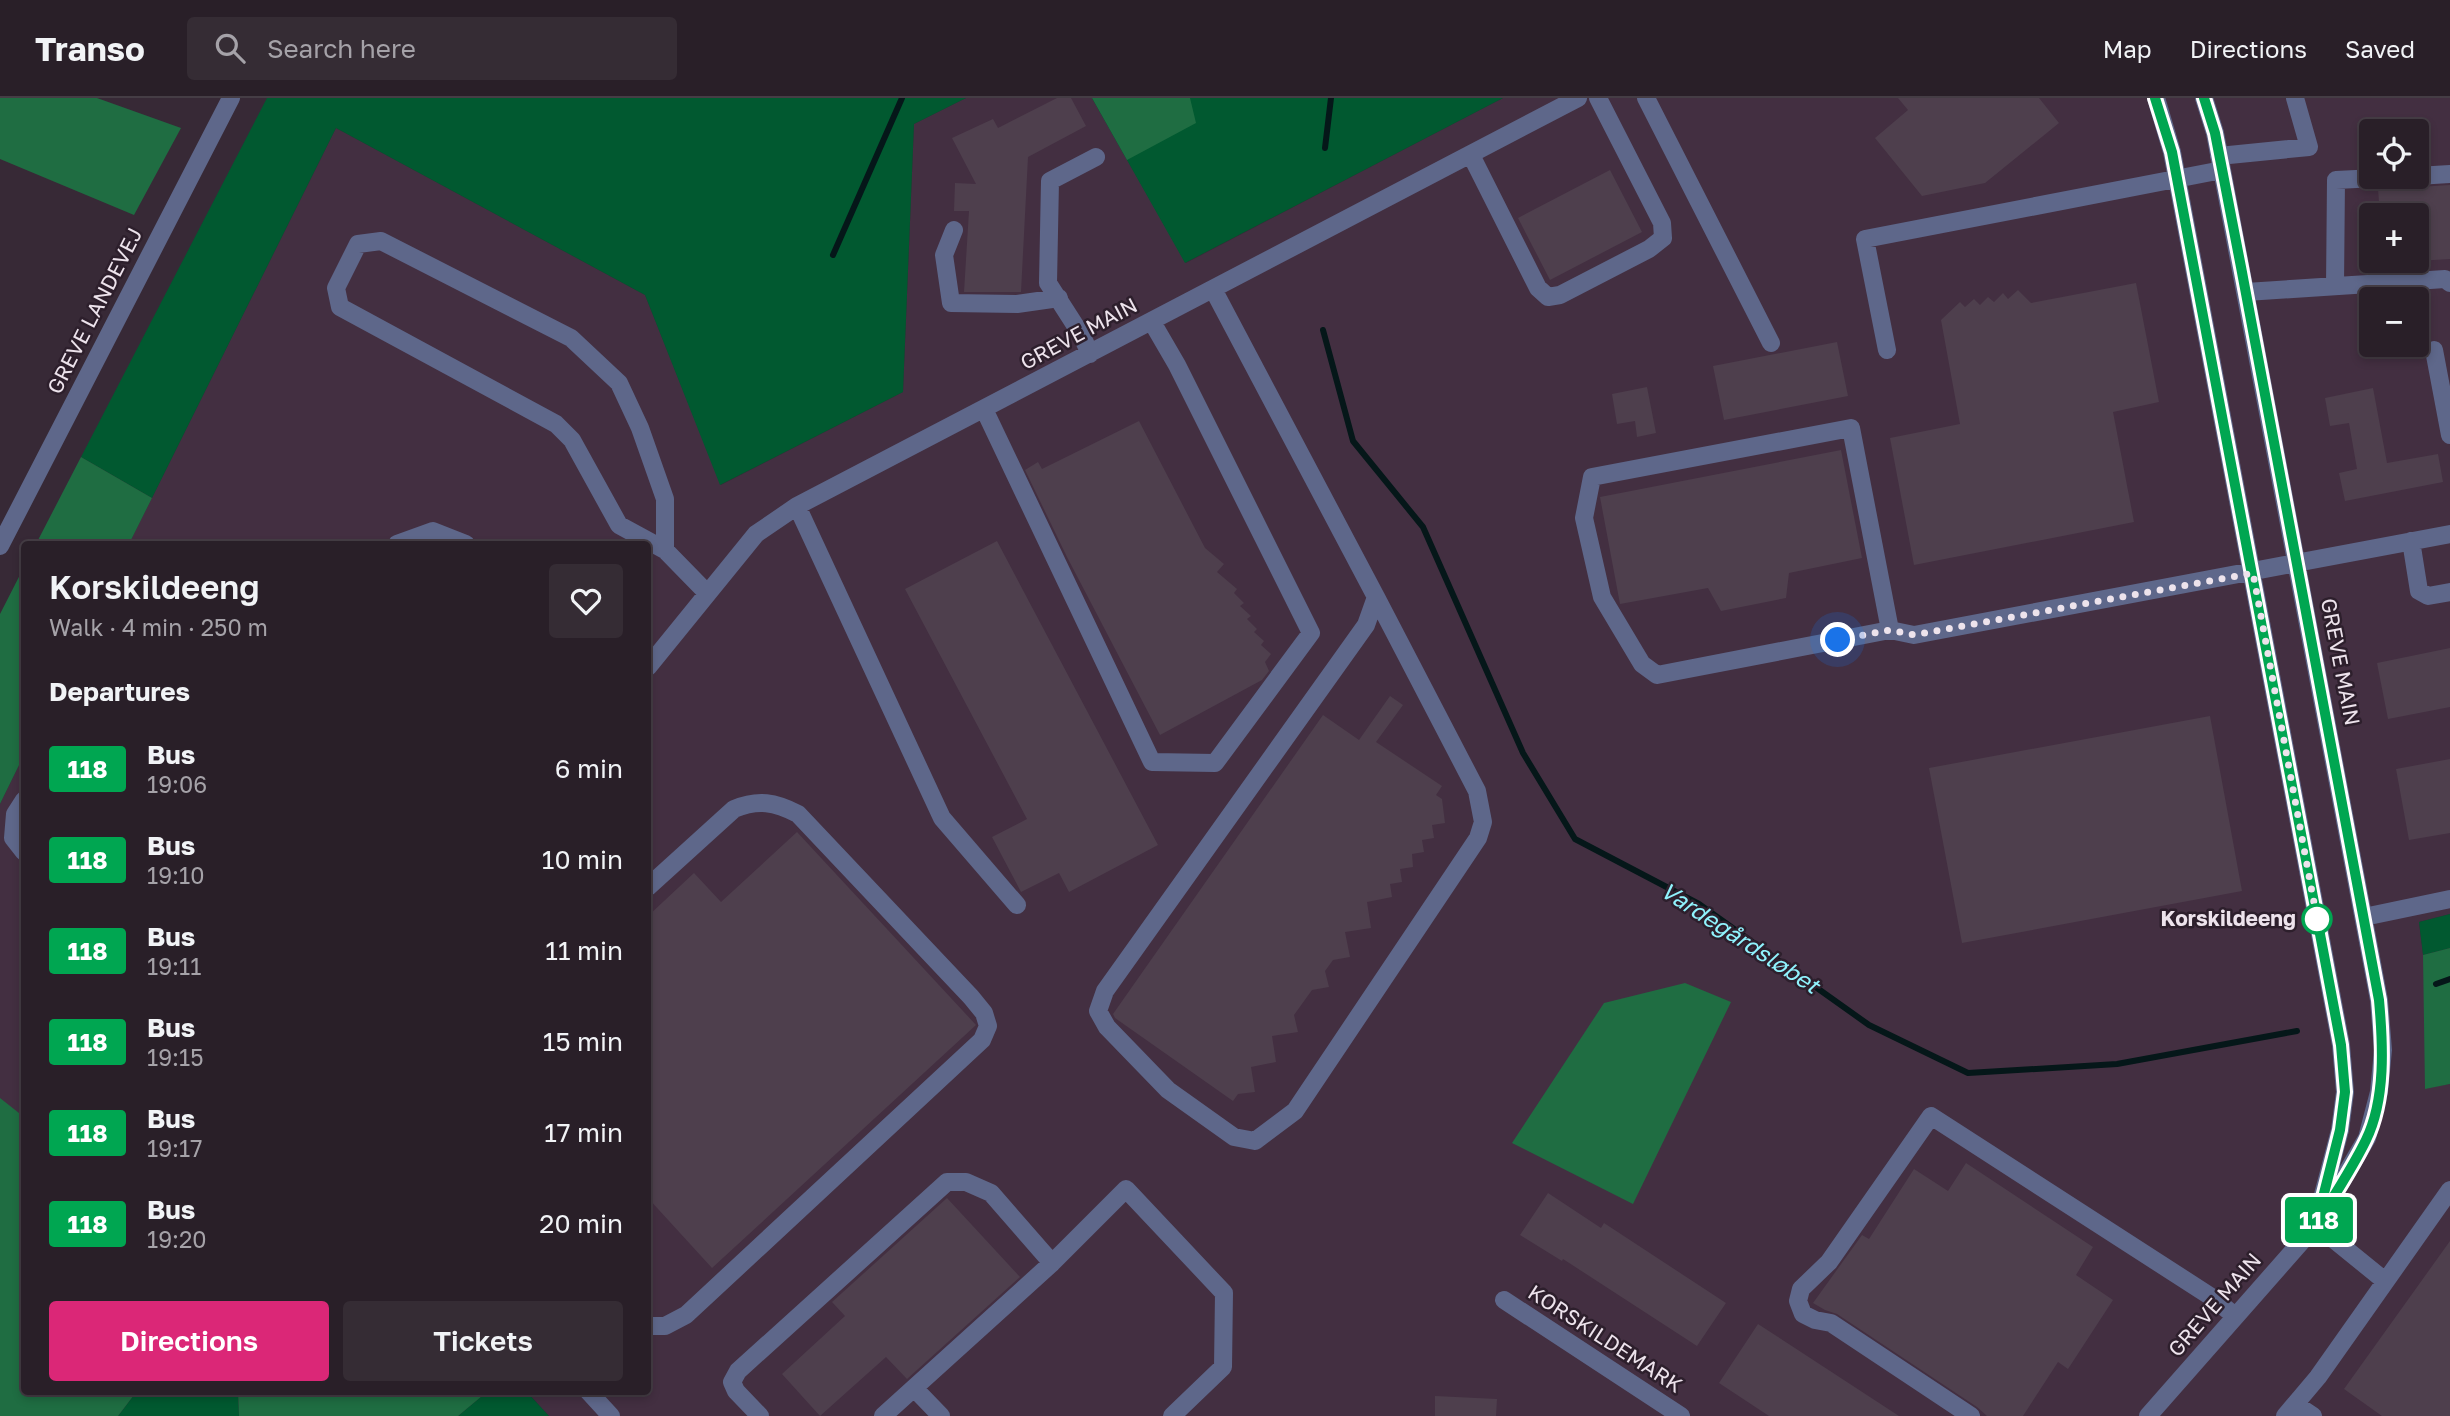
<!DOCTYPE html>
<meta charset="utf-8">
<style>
:root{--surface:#291f28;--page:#352c34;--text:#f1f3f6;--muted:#a5a2a8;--line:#453d45;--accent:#db2777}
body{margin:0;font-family:"Golos Text",sans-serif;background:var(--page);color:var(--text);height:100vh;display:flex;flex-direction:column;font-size:26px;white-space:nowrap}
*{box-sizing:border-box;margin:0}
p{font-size:23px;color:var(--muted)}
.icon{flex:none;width:38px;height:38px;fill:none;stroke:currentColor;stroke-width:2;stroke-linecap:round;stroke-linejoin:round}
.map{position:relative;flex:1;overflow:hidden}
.panel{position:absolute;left:21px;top:443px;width:630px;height:854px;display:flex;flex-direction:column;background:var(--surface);border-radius:7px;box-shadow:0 4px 10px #0003,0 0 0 2px var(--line)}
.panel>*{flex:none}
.badge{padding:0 14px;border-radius:5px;font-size:24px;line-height:46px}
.fabs{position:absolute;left:2359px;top:21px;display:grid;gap:14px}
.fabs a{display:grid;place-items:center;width:70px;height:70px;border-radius:7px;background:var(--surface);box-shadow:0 4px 10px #0003,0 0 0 2px var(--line);font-size:35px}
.you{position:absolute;width:35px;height:35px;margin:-18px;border:5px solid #fff;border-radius:50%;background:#1a73e8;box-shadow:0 0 0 10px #1a73e833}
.map>.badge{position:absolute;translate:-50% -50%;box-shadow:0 0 0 4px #fff}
h2{padding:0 28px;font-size:26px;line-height:63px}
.round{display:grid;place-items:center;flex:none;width:74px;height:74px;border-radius:7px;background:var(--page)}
.headline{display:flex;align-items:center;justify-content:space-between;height:119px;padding:0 28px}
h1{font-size:33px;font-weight:600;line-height:52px}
.action{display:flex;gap:14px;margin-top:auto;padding:14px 28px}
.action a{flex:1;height:80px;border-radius:7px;background:var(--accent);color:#fff;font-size:28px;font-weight:600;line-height:80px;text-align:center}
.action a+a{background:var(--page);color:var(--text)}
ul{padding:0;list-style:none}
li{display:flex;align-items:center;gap:21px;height:91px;padding:0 28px}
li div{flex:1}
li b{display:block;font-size:26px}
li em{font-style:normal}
li .badge{min-width:77px;font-weight:700;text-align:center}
header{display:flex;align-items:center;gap:42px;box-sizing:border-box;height:98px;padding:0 35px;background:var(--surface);border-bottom:2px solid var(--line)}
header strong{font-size:33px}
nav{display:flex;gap:38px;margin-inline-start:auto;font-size:24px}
.search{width:490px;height:63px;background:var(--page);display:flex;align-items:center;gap:18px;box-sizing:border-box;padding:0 24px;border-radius:7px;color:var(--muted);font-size:26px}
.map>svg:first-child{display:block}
</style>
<header>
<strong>Transo</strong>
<div class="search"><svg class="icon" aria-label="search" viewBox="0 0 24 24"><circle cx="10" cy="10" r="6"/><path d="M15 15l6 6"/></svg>Search here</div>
<nav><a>Map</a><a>Directions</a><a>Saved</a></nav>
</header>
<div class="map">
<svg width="2450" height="1318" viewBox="0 0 2450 1318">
<rect width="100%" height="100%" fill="#372936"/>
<path fill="#432f41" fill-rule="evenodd" d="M966 0H1092L1186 165 1503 0H2450V816L2419 824 2430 911 2425 990 2450 986V1318H549L526 1293H648V446H129L336 30 645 197 721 387 903 294 914 26ZM2371 33H2417V79H2371ZM2371 117H2417V163H2371ZM2371 201H2417V247H2371Z
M24 657V1021L0 1002V706Z"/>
<path fill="#015930" d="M267 0H966L914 26 903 294 720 387 645 197 336 30 152 400 81 359Z
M1092 0H1503L1185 165Z
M2450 816V850L2423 857 2419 824Z
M137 1293H238L239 1318H118Z
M488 1293H526L549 1318H458Z"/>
<path fill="#1f6d42" d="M0 0H97L181 30 134 117 0 61Z
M1092 0H1190L1196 25 1127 62Z
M81 359 152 400 129 446H36Z
M24 469V657L0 706V516Z
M2450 850V986L2425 991 2423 857Z
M1685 885 1731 904 1633 1106 1512 1045 1604 905Z
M0 1000 24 1019V1293H137L118 1318H0Z
M238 1293H488L458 1318H239Z"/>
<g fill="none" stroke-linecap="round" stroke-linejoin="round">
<path stroke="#051719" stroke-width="6" d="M1325 50 1331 0
M833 157 902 0
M1323 232 1353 343 1423 429 1523 655 1575 741 1699 806 1869 927 1968 975 2117 966 2297 933
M2436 886 2450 881"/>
</g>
<path fill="#4e3f4d" d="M1057 0H1071L1086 28 1028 59 1021 194H964L969 113H954L955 85 976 86 952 40 993 21 998 30Z
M1898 0H2039L2059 25 1985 85 1922 98 1875 40 1908 12Z
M1610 72 1642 134 1550 182 1518 120Z
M2407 84 2418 89 2450 87V161L2417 163V117H2380L2378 91 2398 90Z
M2136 185 2159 304 2113 314 2134 424 1914 467 1890 340 1960 326 1941 222 1960 204 1965 209 1974 201 1980 207 1988 199 1994 204 2003 195 2008 201 2018 192 2031 205Z
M1837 244 1848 298 1724 322 1713 268Z
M1647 289 1656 335 1637 339 1635 323 1617 326 1612 296Z
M2373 290 2387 365 2438 356 2443 384 2345 403 2339 375 2357 371 2349 325 2330 328 2325 300Z
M1139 323 1205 450 1224 466 1217 474 1237 491 1234 495 1244 505 1240 508 1251 518 1247 521 1257 531 1254 534 1264 543 1261 547 1271 556 1265 564 1269 573 1262 582 1160 637 1067 459 1025 372 1038 364 1042 371Z
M1841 352 1862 460 1789 475 1786 500 1721 513 1708 490 1620 506 1600 399Z
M997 443 1158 747 1069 794 1059 775 1021 794 992 739 1027 721 905 491Z
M2450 550V609L2388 621 2377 565Z
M1390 598 1403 607 1376 644 1442 688 1436 697 1442 701 1445 725 1432 727 1434 740 1422 742 1424 754 1412 756 1413 769 1400 771 1402 784 1390 786 1392 799 1367 804 1371 830 1345 834 1350 859 1333 862 1325 873 1329 889 1312 892 1294 917 1298 934 1272 938 1276 964 1251 969 1255 994 1238 996 1233 1003 1115 920 1113 916 1323 617 1359 642Z
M2210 618 2242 793 1962 845 1929 670Z
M2450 661V735L2409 742 2396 671Z
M797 734 976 927 712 1170 648 1100V818L694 775 721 804Z
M1966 1065 2093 1149 2076 1177 2113 1202 2068 1271 2058 1264 2023 1318H1987L1977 1309 1837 1216 1825 1212 1813 1205 1862 1137 1869 1141 1914 1071 1948 1093Z
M1548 1095 1601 1130 1604 1125 1726 1205 1697 1248 1563 1161 1562 1163 1520 1137Z
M947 1100 1020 1179 907 1281 886 1259 820 1318 782 1276 845 1218 832 1204Z
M2450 1143V1318H2382L2344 1291Z
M1758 1226 1899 1318H1769L1719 1285Z
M1435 1298 1497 1301 1496 1318H1435Z"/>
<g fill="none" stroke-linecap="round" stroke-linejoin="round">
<path stroke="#5e678a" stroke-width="18" d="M1646 0 1771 245
M2156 0 2172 54 2341 947 2345 994 2340 1032 2319 1112
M1471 57 1538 190 1548 199 1560 197 1649 151 1663 140 1662 125 1598 0
M2219 58 2309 49 2295 0
M2417 78 2450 76
M954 132 944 157 951 205 1017 206 1059 200
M2335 188 2336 82 2397 79
M1213 191 1376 499 1366 527 1105 893 1098 913 1107 929 1168 992 1234 1039 1255 1043 1295 1013 1478 740 1483 724 1477 693 1376 499
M2246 194 2445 181 2450 185
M1887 252 1865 141 2222 72
M2434 252 2450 337
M1090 256 1082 238 1048 185 1050 83 1096 59
M984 311 1152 664 1215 665 1311 535 1177 267 1152 224
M1851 330 1890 532 1657 577 1642 566 1602 499 1584 420 1592 379Z
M797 408 942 720 1017 807
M2411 443 2419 493 2428 498 2450 494
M397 446 433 433 466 446
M0 448 231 0
M665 452 619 427 572 342 556 326 340 209 336 190 358 146 381 143 571 240 619 285 640 330 665 401V452L707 495
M1890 532 1914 537 2450 436
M648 569 756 436 797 408 1578 0
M24 702 15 716 13 740 24 754
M648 789 734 711C758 701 775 704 798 716L971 899 984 915 988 928 982 942 686 1217 665 1228H648
M2364 819 2450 801
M2316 1127 2385 1183
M1504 1202 1681 1318
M914 1290 941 1318
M588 1293 611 1318
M2295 1306 2313 1318
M760 1318 736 1293 732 1284 738 1273 947 1084H966L991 1095 1052 1165
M883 1318 1052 1165 1126 1091 1224 1195 1223 1269 1172 1318
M1971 1318 1831 1225 1815 1222 1803 1216 1798 1203 1801 1191 1829 1164 1931 1018 2213 1200 2235 1218
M2148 1318 2316 1127 2367 1040 2379 994 2383 952 2379 902 2215 35 2204 0
M2285 1318 2318 1279 2450 1092"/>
</g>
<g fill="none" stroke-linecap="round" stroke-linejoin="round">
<defs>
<path id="line" d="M2155 0 2172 54 2341 947 2345 994 2340 1032 2316 1127C2333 1099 2352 1071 2366 1042 2386 1001 2383 946 2379 902L2241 169 2215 35 2204 0"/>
</defs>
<use href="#line" stroke="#fff" stroke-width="16"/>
<use href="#line" stroke="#00a651" stroke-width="10"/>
<path stroke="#ede3ec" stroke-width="7" stroke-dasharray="0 12.6" d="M1838 542 1890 532 1914 537 2253 475 2317 821"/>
</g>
<circle fill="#fff" stroke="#00a651" stroke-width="3.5" cx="2317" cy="821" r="14"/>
<g text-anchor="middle" stroke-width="5" stroke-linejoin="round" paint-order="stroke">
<g font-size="21" fill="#ede3ec" stroke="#2d1f2c">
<text transform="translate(95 213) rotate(-63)" y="7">GREVE LANDEVEJ</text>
<text transform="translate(1079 236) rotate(-28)" y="7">GREVE MAIN</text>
<text transform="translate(2340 564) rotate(79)" y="7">GREVE MAIN</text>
<text transform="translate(2215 1207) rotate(-49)" y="7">GREVE MAIN</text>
<text transform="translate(1605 1241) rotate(33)" y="7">KORSKILDEMARK</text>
</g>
<g font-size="21" font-weight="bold" fill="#ede3ec" stroke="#2d1f2c" text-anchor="end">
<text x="2296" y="828">Korskildeeng</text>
</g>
<g font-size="23" font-style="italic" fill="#90f3fd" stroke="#2d1f2c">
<text transform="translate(1740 840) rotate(33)" y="8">Vardegårdsløbet</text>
</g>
</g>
</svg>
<div class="fabs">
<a><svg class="icon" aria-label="locate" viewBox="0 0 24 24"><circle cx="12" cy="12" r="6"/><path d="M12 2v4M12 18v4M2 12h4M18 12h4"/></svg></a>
<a>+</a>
<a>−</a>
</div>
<div class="you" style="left:1838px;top:542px"></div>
<b class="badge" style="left:2319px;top:1122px;background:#00a651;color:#fff">118</b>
<section class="panel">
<div class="headline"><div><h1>Korskildeeng</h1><p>Walk · 4 min · 250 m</p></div><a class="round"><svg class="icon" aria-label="heart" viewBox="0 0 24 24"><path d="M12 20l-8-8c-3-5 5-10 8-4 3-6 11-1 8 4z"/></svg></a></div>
<h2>Departures</h2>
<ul>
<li><span class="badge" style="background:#00a651;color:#fff">118</span><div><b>Bus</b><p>19:06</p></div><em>6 min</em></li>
<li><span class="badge" style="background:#00a651;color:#fff">118</span><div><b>Bus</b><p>19:10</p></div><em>10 min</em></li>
<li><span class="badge" style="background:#00a651;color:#fff">118</span><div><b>Bus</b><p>19:11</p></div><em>11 min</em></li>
<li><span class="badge" style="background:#00a651;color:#fff">118</span><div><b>Bus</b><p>19:15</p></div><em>15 min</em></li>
<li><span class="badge" style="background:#00a651;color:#fff">118</span><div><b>Bus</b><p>19:17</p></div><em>17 min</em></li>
<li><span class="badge" style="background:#00a651;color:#fff">118</span><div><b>Bus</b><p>19:20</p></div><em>20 min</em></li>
</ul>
<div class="action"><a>Directions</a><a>Tickets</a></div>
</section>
</div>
